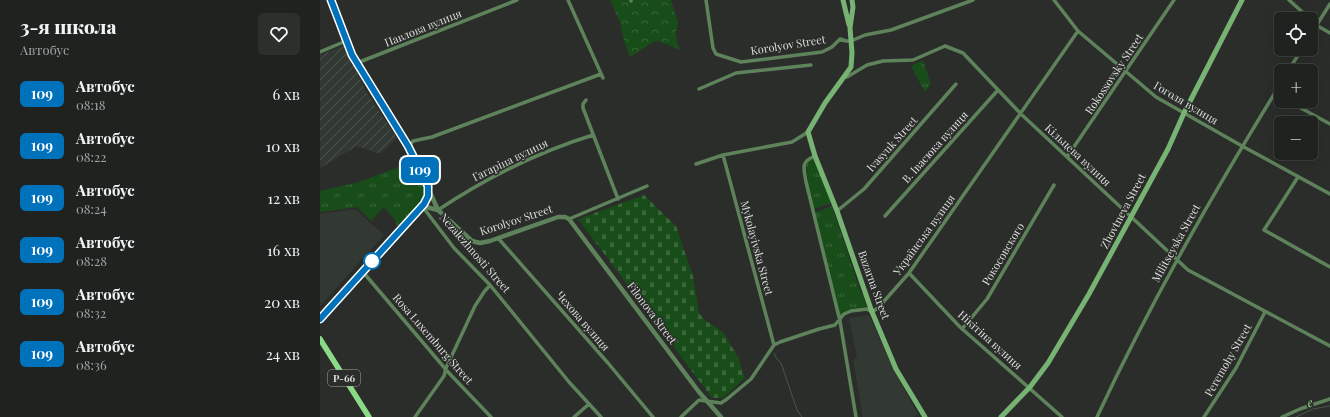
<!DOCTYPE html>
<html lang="uk">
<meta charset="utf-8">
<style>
:root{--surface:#202220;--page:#2d2f2d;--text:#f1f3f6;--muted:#a2a4a5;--line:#3d3f3e}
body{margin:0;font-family:"Playfair Display",serif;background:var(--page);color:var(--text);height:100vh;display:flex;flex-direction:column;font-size:15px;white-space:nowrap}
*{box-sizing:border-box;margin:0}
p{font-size:13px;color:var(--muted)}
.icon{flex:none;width:22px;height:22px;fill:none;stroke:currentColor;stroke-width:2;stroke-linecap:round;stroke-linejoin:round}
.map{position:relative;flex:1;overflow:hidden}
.drawer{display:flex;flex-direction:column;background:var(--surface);width:320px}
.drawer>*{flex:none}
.badge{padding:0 8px;border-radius:6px;font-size:14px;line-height:26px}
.tools{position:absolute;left:954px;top:12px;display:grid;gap:8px}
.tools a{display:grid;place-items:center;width:44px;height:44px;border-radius:6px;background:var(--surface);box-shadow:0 4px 16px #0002,0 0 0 1px var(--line);font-size:20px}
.map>.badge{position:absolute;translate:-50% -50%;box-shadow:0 0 0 2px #fff}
.round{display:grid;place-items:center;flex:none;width:42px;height:42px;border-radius:6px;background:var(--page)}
.summary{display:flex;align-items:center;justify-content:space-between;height:68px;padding:0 20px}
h1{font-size:19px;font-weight:800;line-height:30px}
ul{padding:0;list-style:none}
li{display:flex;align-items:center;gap:12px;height:52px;padding:0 20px}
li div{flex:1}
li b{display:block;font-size:15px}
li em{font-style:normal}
li .badge{min-width:44px;font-weight:700;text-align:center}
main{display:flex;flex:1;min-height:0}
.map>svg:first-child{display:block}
</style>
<main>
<section class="drawer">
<div class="summary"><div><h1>3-я школа</h1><p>Автобус</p></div><a class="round"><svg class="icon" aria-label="heart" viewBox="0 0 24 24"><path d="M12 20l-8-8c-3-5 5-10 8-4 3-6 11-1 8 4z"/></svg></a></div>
<ul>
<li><span class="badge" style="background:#0072bc;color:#fff">109</span><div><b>Автобус</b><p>08:18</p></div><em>6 хв</em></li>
<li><span class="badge" style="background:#0072bc;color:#fff">109</span><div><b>Автобус</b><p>08:22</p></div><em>10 хв</em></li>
<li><span class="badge" style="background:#0072bc;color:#fff">109</span><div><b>Автобус</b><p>08:24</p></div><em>12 хв</em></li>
<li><span class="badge" style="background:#0072bc;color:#fff">109</span><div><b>Автобус</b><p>08:28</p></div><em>16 хв</em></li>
<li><span class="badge" style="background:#0072bc;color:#fff">109</span><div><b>Автобус</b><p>08:32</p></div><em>20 хв</em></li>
<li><span class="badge" style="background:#0072bc;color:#fff">109</span><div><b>Автобус</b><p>08:36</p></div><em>24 хв</em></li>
</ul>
</section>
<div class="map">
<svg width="1010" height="417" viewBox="0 0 1010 417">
<defs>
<pattern id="industrial-furrows" width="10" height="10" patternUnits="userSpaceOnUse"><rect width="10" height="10" fill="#323832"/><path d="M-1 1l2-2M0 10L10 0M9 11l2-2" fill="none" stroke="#4f544f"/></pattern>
<pattern id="grass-tufts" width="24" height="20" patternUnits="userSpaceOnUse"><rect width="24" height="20" fill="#184c18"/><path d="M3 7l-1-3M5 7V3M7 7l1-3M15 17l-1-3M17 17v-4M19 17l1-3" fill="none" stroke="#396539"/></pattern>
<pattern id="forest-crowns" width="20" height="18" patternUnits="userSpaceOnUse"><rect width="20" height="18" fill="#184c18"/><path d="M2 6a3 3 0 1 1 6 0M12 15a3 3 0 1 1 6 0" fill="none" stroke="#396539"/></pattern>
<pattern id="cemetery-stones" width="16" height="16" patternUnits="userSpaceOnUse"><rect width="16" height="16" fill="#184c18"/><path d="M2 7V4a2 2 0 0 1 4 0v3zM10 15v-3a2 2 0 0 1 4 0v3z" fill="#396539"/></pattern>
</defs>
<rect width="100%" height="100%" fill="#2b2d2b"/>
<path fill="#323832" d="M35 209 64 235 0 306V214Z
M549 315 574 371 598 414 596 416 593 417H543L533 360 537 357 529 318Z"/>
<path fill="url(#industrial-furrows)" d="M25 45 44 88 77 138 60 154 37 146 0 168V55Z"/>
<path fill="url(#grass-tufts)" d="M603 60 611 84 605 92 591 66Z
M491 159H494L511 203 493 209 490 198 486 164Z
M92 162C96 169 103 179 104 188 105 203 88 216 78 226L75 223 76 221 64 207 51 221 37 207 0 212V191L39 182Z
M512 206 540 290 547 306 520 316 494 213Z"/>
<path fill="url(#forest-crowns)" d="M290 0H351L358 23 356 32 357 43 361 50 338 41 332 43 310 57 304 41 300 22Z"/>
<path fill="url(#cemetery-stones)" d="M324 195 356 226 373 276 379 313 385 320 403 332 418 357 425 378 403 398H392L258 219Z"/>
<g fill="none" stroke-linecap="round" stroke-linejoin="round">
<path stroke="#455945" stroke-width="1" d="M454 353 457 359 461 363 477 410 482 417
M976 417 993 409 1010 406"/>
<path stroke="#5e835b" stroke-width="3.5" d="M248 0 283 78
M311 0V1
M386 0 393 48 396 54 421 62 502 52 512 47 520 39 526 41H531L545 35 571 30 653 0
M734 0 758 31 836 97 922 146 1010 194
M969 0 990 19
M991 20 996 25 1010 33
M991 34 1010 4
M0 52 26 41
M37 63 197 0
M968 71 982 49
M525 76 527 77 547 65 563 61 593 60 625 46 643 53 701 114 868 270 1010 346
M379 89 416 73 491 65
M955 93 961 97
M266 100 263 104V108L298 199
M968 101 1010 124
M89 146 93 141 112 137 281 74
M403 155 454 345
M495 156C480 162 484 168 486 182L520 321 536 417
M747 157 854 0
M376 164 403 155 472 142 488 132
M978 177 944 230 1010 267
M102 206 134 248 170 285 249 382 281 417
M118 210C166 178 218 152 273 135
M517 211 544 189 636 84
M565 216 678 90
M249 219 327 186
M178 238 288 363 333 417
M43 272 128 372 171 417
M589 273 640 327 742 417
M642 329 667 299 734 185
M95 417 124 376 126 368 155 306 164 292 170 285
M254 417 269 404
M361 417 379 400 401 403 407 399 431 379 454 345 460 342 499 329 515 325 524 314 531 311 547 309 552 312 558 308 589 273 758 31
M777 417C831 301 894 192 961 83
M884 417 916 368 945 312
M962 417 980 409 1010 399"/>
<path stroke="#5e835b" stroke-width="4.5" d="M108 188 118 210
M102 206 118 210 152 241 160 243 170 241 238 217H245L249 219 379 392 401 417"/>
<path stroke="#77b474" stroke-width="5" d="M523 0 529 25
M532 0 533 7 530 28 532 53 531 67 505 103 488 132 495 156 517 211 552 312 576 369 605 417
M0 319 104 204 108 196 107 187 89 146 33 55 11 0
M681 417 710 387 728 363 769 294 848 149 864 113 922 0"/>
<path stroke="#8bda87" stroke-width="5.5" d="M0 339 49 417"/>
</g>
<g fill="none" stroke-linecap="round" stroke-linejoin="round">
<defs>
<path id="line" d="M0 319 104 204 108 196V186L88 146 32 55 11 0"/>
</defs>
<use href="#line" stroke="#fff" stroke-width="9"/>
<use href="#line" stroke="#0072bc" stroke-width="6"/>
</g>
<circle fill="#fff" stroke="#0072bc" stroke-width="2" cx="52" cy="261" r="8"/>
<g text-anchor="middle" stroke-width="3" stroke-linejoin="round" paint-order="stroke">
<rect fill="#2b2d2b" stroke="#a8aaa8" stroke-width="1" x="8" y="370" width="32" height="16" rx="3"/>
<g font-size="10" font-weight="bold" fill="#dddfdd">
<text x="24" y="382">Р-66</text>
</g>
<g font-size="11" fill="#dddfdd" stroke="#2b2d2b">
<text transform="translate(103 28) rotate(-22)" y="4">Павлова вулиця</text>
<text transform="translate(468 45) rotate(-9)" y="4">Korolyov Street</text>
<text transform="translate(794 74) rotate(-56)" y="4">Rokossovsky Street</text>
<text transform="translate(866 103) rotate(31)" y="4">Гоголя вулиця</text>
<text transform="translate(572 144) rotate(-48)" y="4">Ivasyuk Street</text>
<text transform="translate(615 147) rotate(-48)" y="4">В. Івасюка вулиця</text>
<text transform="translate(758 155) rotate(43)" y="4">Кільцева вулиця</text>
<text transform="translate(190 160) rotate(-26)" y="4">Гагаріна вулиця</text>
<text transform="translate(803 211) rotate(-62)" y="4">Zhovtneva Street</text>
<text transform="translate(196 220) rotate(-18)" y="4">Korolyov Street</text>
<text transform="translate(604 235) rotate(-54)" y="4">Українська вулиця</text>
<text transform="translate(856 243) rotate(-61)" y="4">Militseyska Street</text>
<text transform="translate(437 248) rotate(75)" y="4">Mykolayivska Street</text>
<text transform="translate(155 253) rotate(49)" y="4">Nezalezhnosti Street</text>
<text transform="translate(683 254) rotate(-59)" y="4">Рокосовского</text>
<text transform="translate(554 285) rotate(70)" y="4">Bazarna Street</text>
<text transform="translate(332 313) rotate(53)" y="4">Filonova Street</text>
<text transform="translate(263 321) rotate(49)" y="4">Чехова вулиця</text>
<text transform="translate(113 339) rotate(49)" y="4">Rosa Luxemburg Street</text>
<text transform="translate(670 340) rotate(42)" y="4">Нікітіна вулиця</text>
<text transform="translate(908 360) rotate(-60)" y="4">Peremohy Street</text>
</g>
<g font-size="12" font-style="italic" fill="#97e393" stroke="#2b2d2b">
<text transform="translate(990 403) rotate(-18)" y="4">e</text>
</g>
</g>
</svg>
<div class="tools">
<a><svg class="icon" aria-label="locate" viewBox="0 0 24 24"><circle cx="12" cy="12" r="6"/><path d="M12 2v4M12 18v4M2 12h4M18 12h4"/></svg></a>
<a>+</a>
<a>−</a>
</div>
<b class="badge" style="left:100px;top:170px;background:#0072bc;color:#fff">109</b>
</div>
</main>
